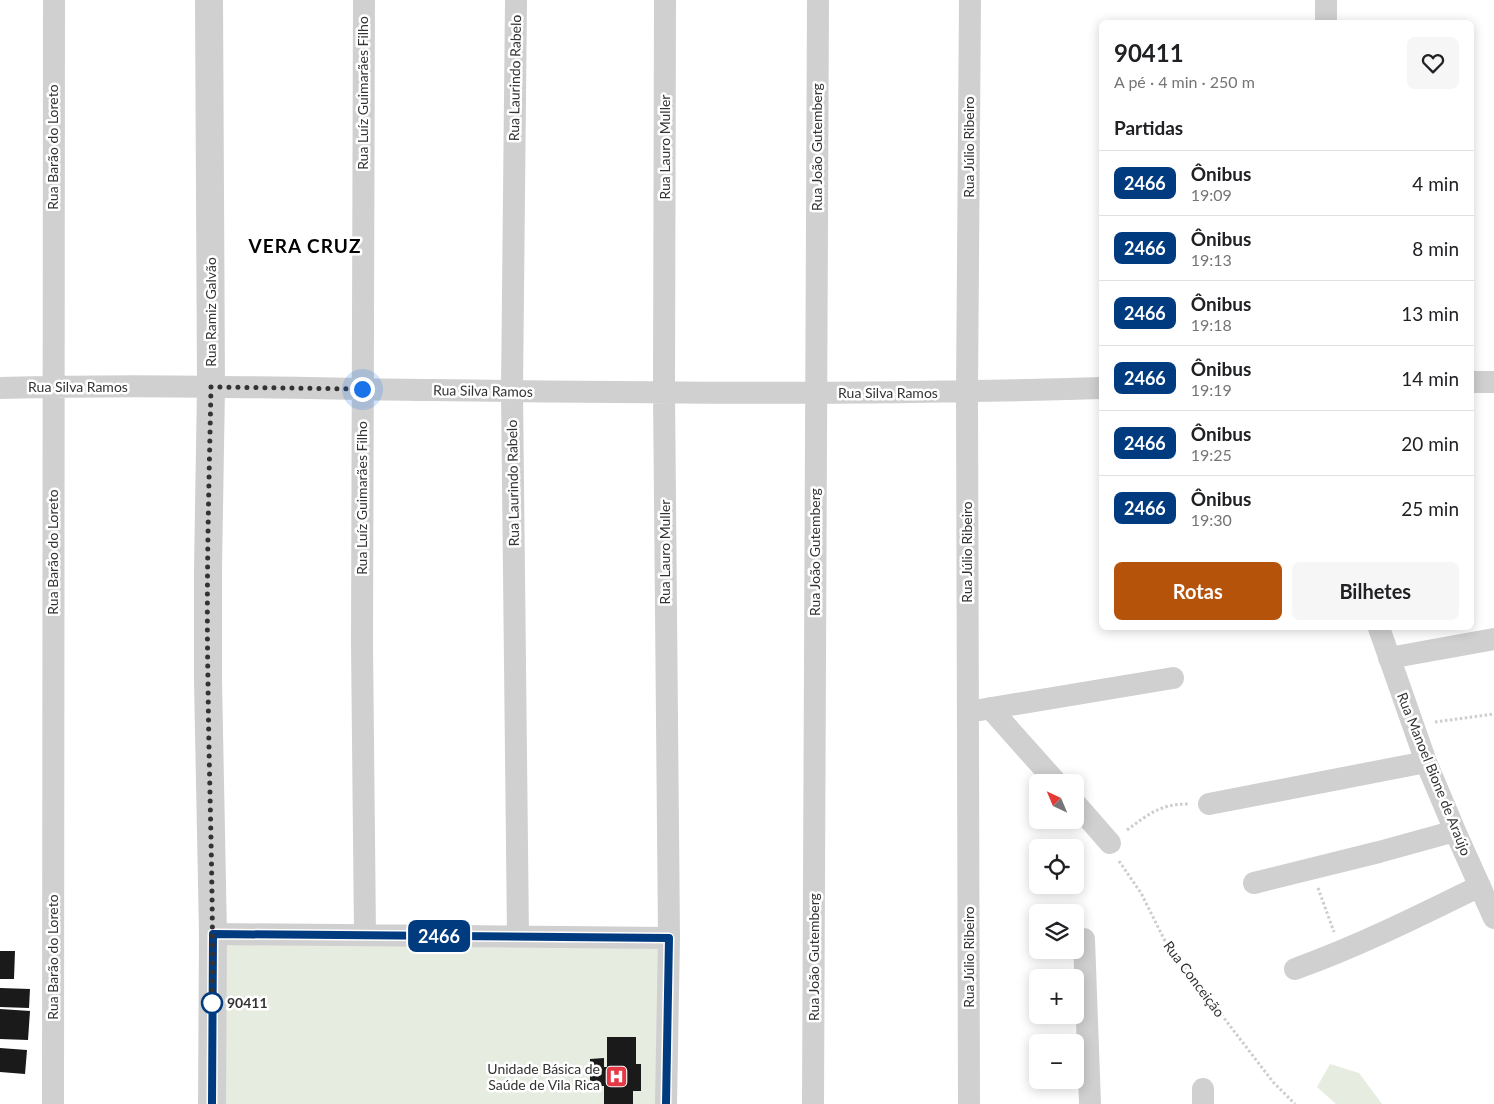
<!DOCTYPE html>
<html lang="pt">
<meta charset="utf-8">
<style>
:root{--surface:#fff;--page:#f6f6f6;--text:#202124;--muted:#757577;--line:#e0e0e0;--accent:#b45309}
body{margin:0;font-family:Lato,sans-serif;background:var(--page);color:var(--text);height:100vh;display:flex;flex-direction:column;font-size:19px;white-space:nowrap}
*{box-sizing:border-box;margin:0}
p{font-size:16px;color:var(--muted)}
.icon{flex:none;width:28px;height:28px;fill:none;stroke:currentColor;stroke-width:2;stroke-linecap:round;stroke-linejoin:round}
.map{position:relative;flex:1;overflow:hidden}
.sheet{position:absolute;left:1099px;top:20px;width:375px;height:610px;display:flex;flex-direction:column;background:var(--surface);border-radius:8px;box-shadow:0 2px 12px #0003}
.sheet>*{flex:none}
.badge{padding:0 10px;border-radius:8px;font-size:18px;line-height:32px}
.needle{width:32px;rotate:316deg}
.fabs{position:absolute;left:1029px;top:774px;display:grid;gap:10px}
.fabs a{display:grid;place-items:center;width:55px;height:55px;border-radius:8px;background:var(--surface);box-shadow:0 2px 12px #0003;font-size:25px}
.you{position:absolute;width:25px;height:25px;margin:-12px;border:4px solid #fff;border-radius:50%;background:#1a73e8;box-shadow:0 0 0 8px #1a73e833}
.map>.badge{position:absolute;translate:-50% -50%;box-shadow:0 0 0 2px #fff}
h2{padding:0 15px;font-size:19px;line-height:45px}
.round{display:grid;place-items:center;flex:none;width:52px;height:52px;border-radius:8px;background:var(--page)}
.overview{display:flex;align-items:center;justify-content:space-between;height:85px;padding:0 15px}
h1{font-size:24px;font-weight:700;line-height:38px}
.action{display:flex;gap:10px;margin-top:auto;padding:10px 15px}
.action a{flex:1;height:58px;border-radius:8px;background:var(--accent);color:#fff;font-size:20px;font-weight:700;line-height:58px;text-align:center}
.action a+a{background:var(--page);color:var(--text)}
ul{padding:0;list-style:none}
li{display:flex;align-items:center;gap:15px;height:65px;padding:0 15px;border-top:1px solid var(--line)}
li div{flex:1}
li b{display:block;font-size:19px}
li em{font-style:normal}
li .badge{min-width:55px;font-weight:700;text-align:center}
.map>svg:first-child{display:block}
</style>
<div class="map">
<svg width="1494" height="1104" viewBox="0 0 1494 1104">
<rect width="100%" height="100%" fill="#fff"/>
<path fill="#e6ecdf" d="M213 934 669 938 666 1104H212Z
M1330 1064 1359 1073 1382 1104H1336L1317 1087Z"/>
<path fill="#1a1a1a" d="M0 951H15L14 979H0Z
M0 988 30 989 29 1008 0 1007Z
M0 1009 30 1011 28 1040 0 1039Z
M607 1037H636V1064H641V1091H633V1104H604V1086H590V1059L604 1058V1067H607Z
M0 1048 27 1050 25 1074 0 1072Z"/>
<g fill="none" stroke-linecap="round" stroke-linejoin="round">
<path stroke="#cdcdcd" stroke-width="3" stroke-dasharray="2.5 2.5" stroke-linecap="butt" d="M1435 722 1494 714
M1127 830C1149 814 1160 804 1188 804
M1119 861 1141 893 1165 941 1273 1082 1295 1104
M1318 888 1334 932"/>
<path stroke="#d0d0d0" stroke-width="22" d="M364 0 362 643 365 935
M516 0 512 391 518 937
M665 0 664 392 669 938 666 1104
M1326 22V0
M1471 382H1494
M0 388C144 384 288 388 432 390 655 393 878 395 1101 388
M1379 628 1426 762 1455 831 1494 918
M1389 658 1494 639
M990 708 1056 782
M968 712 1173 678
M1075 803 1110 843
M1209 804 1426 762
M1254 883 1379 852 1455 831
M213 934 669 938
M1084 939 1090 1104
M1295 969C1359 946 1419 916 1480 886
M53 1104 54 0
M813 1104 818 0
M969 1104 967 392 970 0
M1203 1104V1089"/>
<path stroke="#d0d0d0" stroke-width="28" d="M209 0 211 387 208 569V681L213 934 212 1104"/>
</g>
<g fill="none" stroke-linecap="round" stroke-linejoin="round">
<defs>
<path id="line" d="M212 1104 213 934 669 938 666 1104"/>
</defs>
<use href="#line" stroke="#fff" stroke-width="11"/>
<use href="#line" stroke="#003b80" stroke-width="8"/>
<path stroke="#333" stroke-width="5" stroke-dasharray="0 9" d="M212 1003V1010C214 900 209 791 208 681 206 583 209 485 211 387L362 389"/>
</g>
<defs>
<symbol id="hospital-square" viewBox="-11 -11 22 22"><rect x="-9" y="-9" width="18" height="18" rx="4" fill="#e63946" stroke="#fff"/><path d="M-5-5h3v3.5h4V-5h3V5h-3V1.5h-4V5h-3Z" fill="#fff"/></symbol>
</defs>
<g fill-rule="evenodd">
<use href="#hospital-square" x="604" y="1064" width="25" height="25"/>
</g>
<circle fill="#fff" stroke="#003b80" stroke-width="2.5" cx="212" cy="1003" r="10"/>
<g text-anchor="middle" stroke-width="5" stroke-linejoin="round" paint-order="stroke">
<g font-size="14" fill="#333" stroke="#fff">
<text transform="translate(515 78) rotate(-89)" y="5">Rua Laurindo Rabelo</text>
<text transform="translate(363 93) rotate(-90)" y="5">Rua Luíz Guimarães Filho</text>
<text transform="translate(53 147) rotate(-90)" y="5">Rua Barão do Loreto</text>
<text transform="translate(665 147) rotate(-90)" y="5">Rua Lauro Muller</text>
<text transform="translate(817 147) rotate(-90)" y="5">Rua João Gutemberg</text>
<text transform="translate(969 147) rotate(-90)" y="5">Rua Júlio Ribeiro</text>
<text transform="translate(211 312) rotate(-90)" y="5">Rua Ramiz Galvão</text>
<text x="78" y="392">Rua Silva Ramos</text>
<text transform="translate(483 391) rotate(1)" y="5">Rua Silva Ramos</text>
<text x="888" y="398">Rua Silva Ramos</text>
<text transform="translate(513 483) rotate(-91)" y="5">Rua Laurindo Rabelo</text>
<text transform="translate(362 498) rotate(-90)" y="5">Rua Luíz Guimarães Filho</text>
<text transform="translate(53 552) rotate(-90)" y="5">Rua Barão do Loreto</text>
<text transform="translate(665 552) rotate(-90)" y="5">Rua Lauro Muller</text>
<text transform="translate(815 552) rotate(-90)" y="5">Rua João Gutemberg</text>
<text transform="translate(967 552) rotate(-90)" y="5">Rua Júlio Ribeiro</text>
<text transform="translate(1434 774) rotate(68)" y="5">Rua Manoel Bione de Araújo</text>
<text transform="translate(53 957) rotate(-90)" y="5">Rua Barão do Loreto</text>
<text transform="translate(814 957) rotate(-90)" y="5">Rua João Gutemberg</text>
<text transform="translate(969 957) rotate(-90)" y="5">Rua Júlio Ribeiro</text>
<text transform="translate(1194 979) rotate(53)" y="5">Rua Conceição</text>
</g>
<g font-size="14" font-weight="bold" fill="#333" stroke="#fff" text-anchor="start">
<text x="227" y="1008">90411</text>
</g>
<g font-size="14" fill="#333" stroke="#fff" text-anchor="end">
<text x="600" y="1074">Unidade Básica de<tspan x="600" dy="16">Saúde de Vila Rica</tspan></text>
</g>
<g font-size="19" font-weight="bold" letter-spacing="1" fill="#000" stroke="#fff">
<text x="305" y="253">VERA CRUZ</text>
</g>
</g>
</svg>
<div class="fabs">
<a><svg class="needle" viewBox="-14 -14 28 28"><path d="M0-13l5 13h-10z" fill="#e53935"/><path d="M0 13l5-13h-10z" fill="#757577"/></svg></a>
<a><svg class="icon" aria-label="locate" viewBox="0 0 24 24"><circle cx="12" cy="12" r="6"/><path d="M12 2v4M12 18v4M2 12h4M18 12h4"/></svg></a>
<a><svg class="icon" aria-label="layers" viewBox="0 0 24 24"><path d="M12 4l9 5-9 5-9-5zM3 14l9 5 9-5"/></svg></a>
<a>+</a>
<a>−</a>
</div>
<div class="you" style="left:362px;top:389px"></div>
<b class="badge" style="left:439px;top:936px;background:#003b80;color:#fff">2466</b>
<section class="sheet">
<div class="overview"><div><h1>90411</h1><p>A pé · 4 min · 250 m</p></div><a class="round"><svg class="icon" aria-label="heart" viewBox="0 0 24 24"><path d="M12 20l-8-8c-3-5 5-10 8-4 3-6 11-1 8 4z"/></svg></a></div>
<h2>Partidas</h2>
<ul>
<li><span class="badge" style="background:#003b80;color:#fff">2466</span><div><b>Ônibus</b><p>19:09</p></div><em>4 min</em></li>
<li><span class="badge" style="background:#003b80;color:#fff">2466</span><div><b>Ônibus</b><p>19:13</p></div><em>8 min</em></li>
<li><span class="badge" style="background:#003b80;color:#fff">2466</span><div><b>Ônibus</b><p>19:18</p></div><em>13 min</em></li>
<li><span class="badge" style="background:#003b80;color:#fff">2466</span><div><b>Ônibus</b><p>19:19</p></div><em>14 min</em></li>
<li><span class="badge" style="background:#003b80;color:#fff">2466</span><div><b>Ônibus</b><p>19:25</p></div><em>20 min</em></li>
<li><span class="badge" style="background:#003b80;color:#fff">2466</span><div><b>Ônibus</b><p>19:30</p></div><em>25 min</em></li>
</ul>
<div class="action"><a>Rotas</a><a>Bilhetes</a></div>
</section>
</div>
